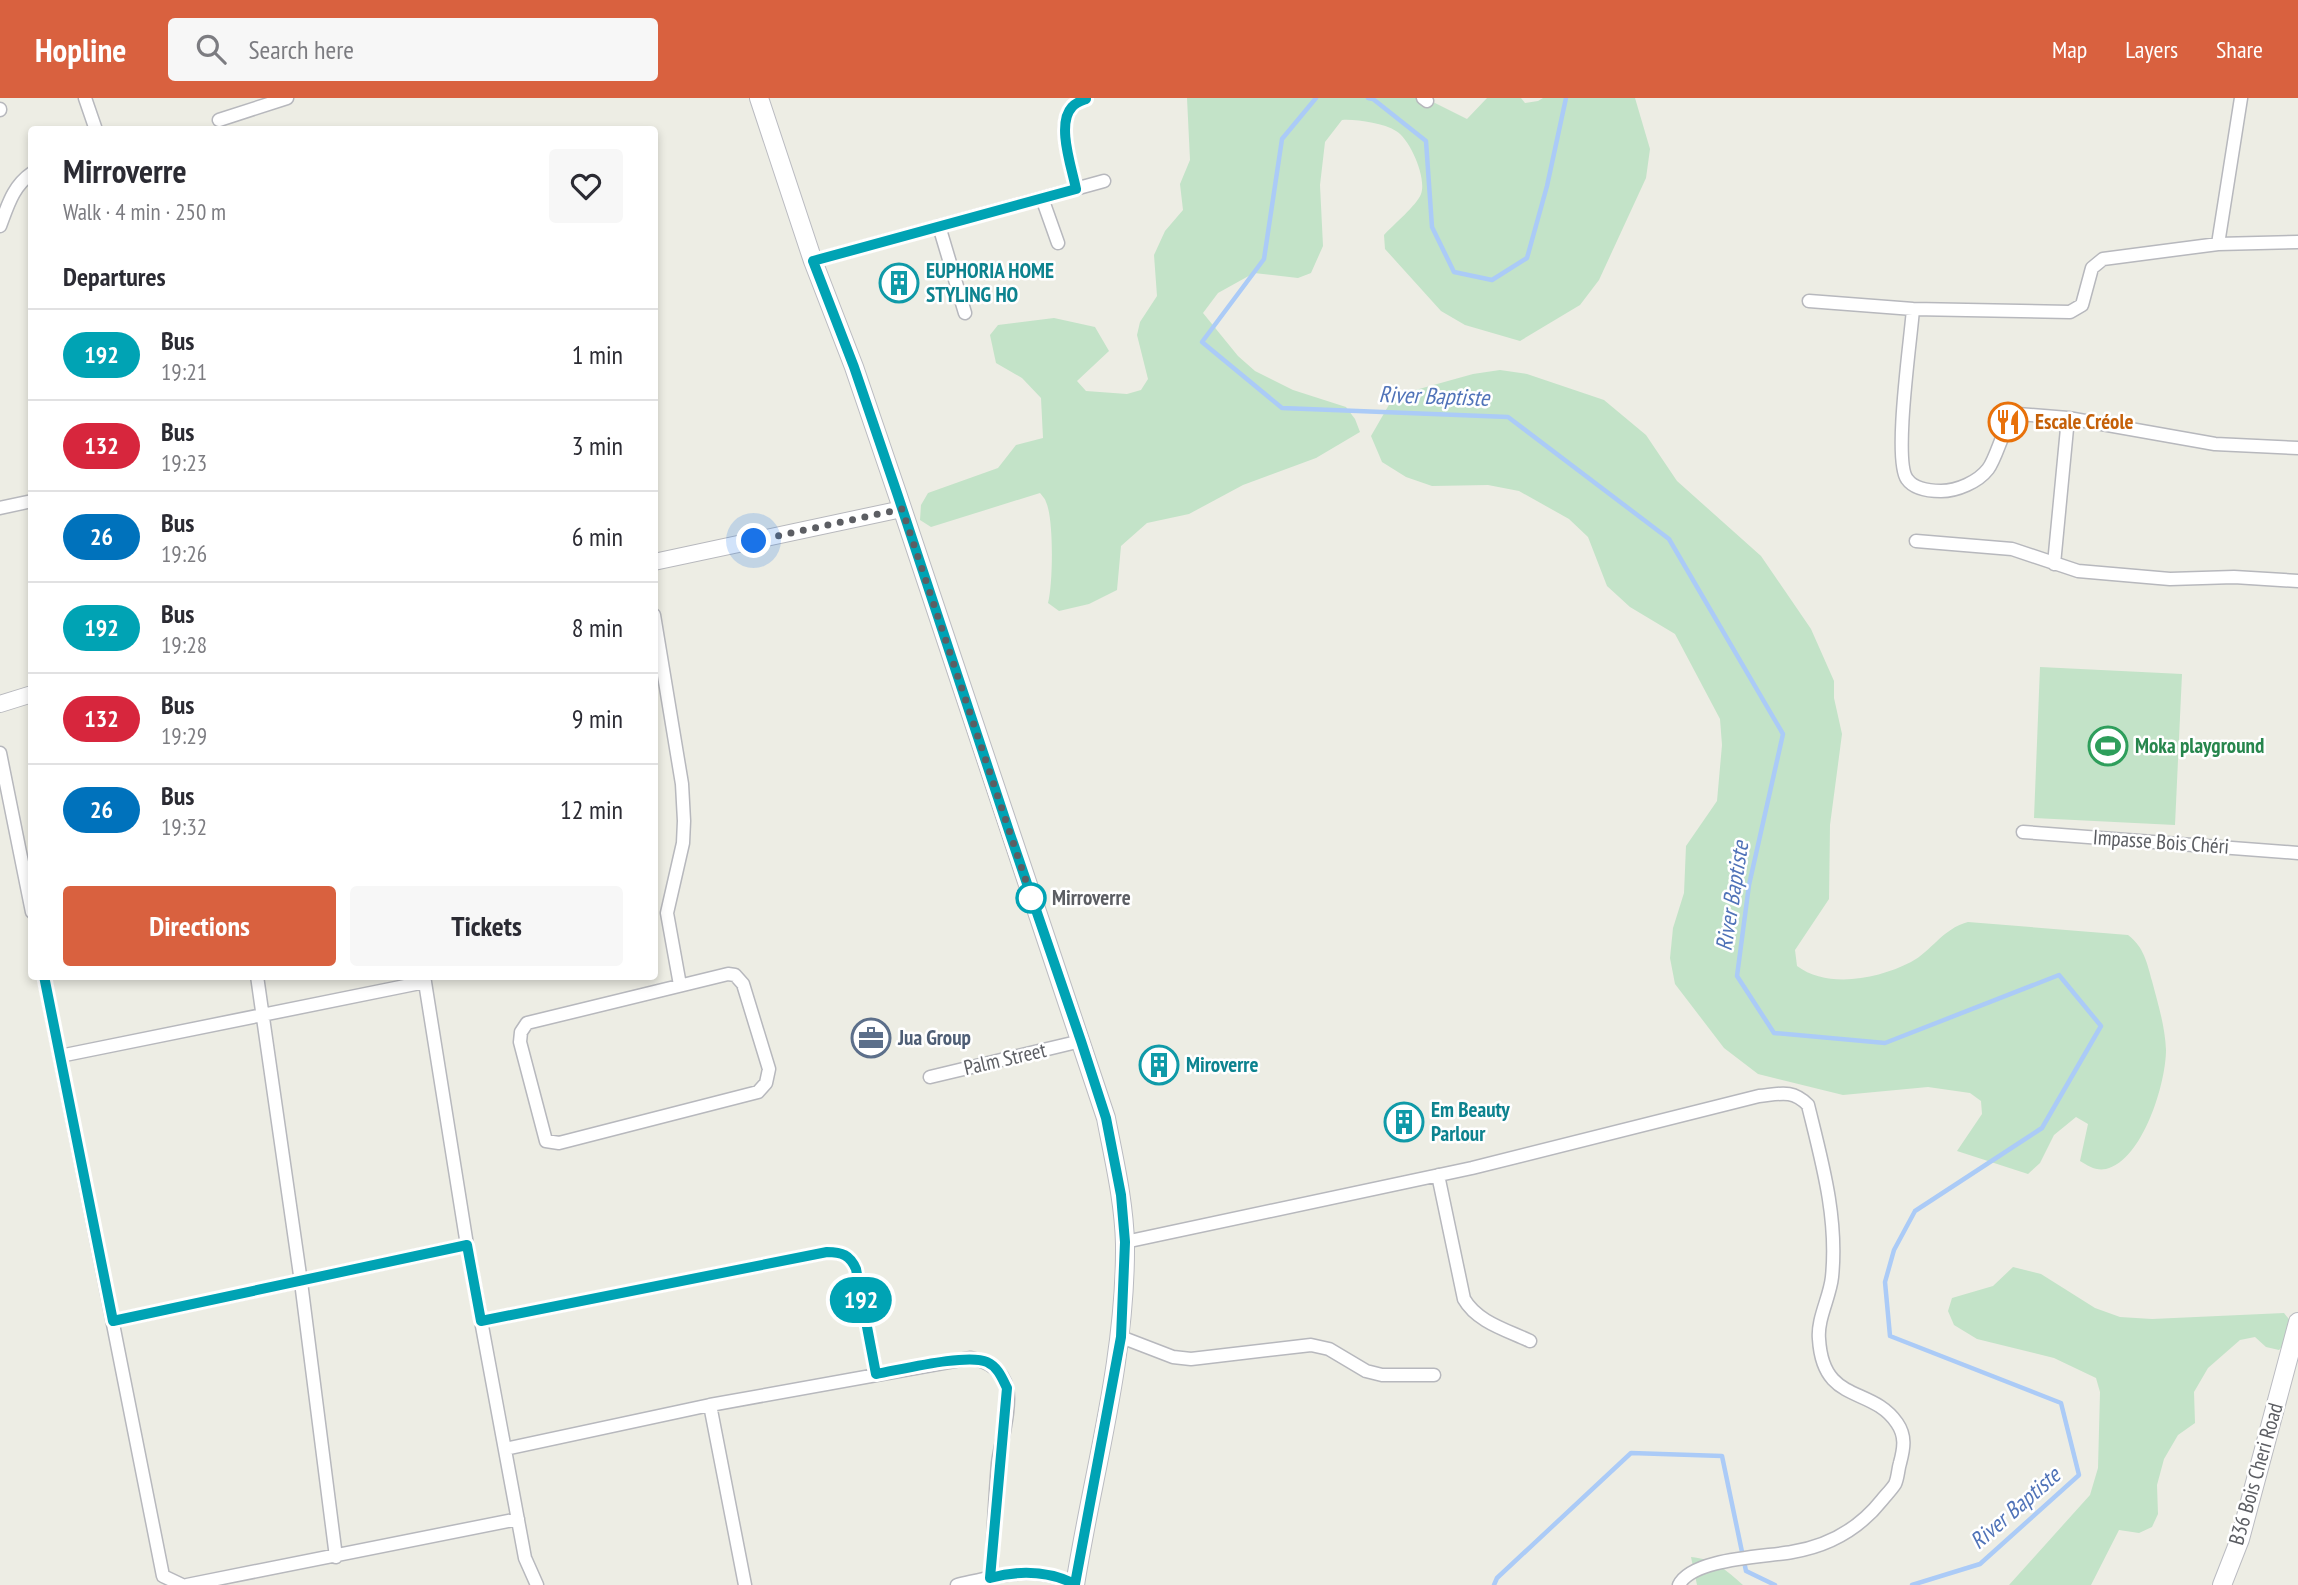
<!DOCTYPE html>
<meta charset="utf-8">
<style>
:root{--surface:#fff;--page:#f7f7f7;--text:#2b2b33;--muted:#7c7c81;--line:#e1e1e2;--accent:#d9613f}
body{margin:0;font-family:"PT Sans Narrow",sans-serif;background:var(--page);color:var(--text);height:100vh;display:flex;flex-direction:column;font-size:26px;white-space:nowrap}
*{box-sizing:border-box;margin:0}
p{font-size:23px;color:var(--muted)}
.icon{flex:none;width:38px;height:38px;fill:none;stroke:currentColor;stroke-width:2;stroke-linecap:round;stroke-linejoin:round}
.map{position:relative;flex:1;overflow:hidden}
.drawer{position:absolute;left:28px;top:28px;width:630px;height:854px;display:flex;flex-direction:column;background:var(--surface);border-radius:7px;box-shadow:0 4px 10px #0003}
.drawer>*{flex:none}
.badge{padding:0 14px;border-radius:23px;font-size:24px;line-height:46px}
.you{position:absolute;width:35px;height:35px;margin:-18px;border:5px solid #fff;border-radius:50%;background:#1a73e8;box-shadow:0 0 0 10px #1a73e833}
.map>.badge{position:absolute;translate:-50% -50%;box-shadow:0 0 0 4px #fff}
h2{padding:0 35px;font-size:26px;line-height:63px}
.round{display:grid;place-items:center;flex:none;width:74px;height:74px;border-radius:7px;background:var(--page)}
.overview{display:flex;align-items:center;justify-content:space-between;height:119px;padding:0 35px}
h1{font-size:33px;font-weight:600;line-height:52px}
.cta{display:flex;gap:14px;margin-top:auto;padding:14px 35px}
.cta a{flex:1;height:80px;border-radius:7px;background:var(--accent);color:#fff;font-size:28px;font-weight:600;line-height:80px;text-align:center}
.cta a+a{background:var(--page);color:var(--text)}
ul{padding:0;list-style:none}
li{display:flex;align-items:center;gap:21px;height:91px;padding:0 35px;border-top:2px solid var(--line)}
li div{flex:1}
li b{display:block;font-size:26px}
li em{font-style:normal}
li .badge{min-width:77px;font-weight:700;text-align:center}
header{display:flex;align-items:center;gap:42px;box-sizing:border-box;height:98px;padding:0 35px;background:var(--accent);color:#fff}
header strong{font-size:33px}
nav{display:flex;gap:38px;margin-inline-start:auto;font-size:24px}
.search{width:490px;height:63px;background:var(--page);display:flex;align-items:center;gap:18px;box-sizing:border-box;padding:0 24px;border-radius:7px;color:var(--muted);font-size:26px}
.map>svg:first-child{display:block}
</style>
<header>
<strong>Hopline</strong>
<div class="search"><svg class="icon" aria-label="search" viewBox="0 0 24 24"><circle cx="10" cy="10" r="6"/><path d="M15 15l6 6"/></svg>Search here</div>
<nav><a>Map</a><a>Layers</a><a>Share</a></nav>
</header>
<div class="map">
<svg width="2298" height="1487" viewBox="0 0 2298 1487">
<rect width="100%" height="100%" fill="#edede4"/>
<path fill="#c3e3c8" d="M1187 0H1425L1467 21 1487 0H1521L1525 5 1538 3 1543 0H1635L1650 51 1646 80 1599 182 1580 207 1520 243 1465 227 1441 213 1385 151 1384 137C1393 127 1417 107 1421 96 1427 80 1410 41 1396 33 1383 25 1356 21 1342 22L1325 44 1320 87 1323 148 1311 175 1298 180 1254 175 1218 195 1203 215 1238 258 1255 273 1293 292 1346 309 1355 321 1360 334 1316 360 1243 387 1189 416 1147 425 1121 448 1117 492 1089 506 1059 513 1048 505C1053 487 1054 421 1046 404 1045 400 1042 398 1040 395L931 429 920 422 921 407 928 395 998 370 1016 347 1043 340 1041 300 1022 280 996 265 990 237 998 227 1054 220 1095 229 1109 253 1077 283 1086 293 1127 296 1141 292 1148 281 1137 237 1140 224 1157 198 1154 157 1165 133 1183 112 1180 86 1190 62Z
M1500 272 1527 276 1604 302 1646 337 1677 383 1761 458 1811 531 1834 583V600L1842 636 1830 727 1829 801 1795 852 1797 868C1828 891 1878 881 1911 864 1932 853 1942 831 1968 824L2128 837C2144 849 2147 865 2152 883 2158 906 2165 928 2166 952 2166 985 2143 1062 2106 1071 2096 1073 2088 1068 2080 1063L2088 1026 2076 1019 2054 1037 2040 1065 2028 1076 1957 1053 1982 1016 1981 1003 1970 995 1928 989 1843 997 1758 976 1724 950 1675 886 1670 860 1673 830 1684 795 1686 748 1717 703 1722 647 1720 621 1675 536 1630 509 1607 488 1588 439 1569 421 1519 393 1488 387 1432 388 1406 379 1382 364 1371 338 1394 298 1473 276Z
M2040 569 2182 576 2175 727 2034 720Z
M2013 1169 2041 1176 2095 1210 2120 1219 2152 1221 2284 1215 2293 1226 2289 1241 2279 1252 2266 1249 2255 1239 2240 1242 2208 1270 2194 1294 2195 1325 2178 1337 2164 1361 2157 1387 2158 1416 2152 1429 2139 1435 2119 1432 2091 1487H2009L2090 1397 2098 1370 2100 1294 2096 1280 2054 1260 1977 1241 1954 1227 1948 1213 1952 1200 1993 1188Z
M1691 1459C1714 1461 1726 1472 1743 1487H1697Z"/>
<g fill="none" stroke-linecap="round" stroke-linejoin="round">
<path stroke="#abcbf7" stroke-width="4.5" d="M1316 0 1282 41 1264 161 1202 244 1282 310 1508 319 1669 441 1783 636 1749 787 1737 878 1774 935 1885 945 2059 877 2101 928 2042 1030 1915 1113 1894 1152 1885 1184 1890 1238 2061 1305 2079 1377 1980 1466 1912 1487
M1368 0 1373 1 1426 43 1432 129 1454 174 1492 182 1527 160 1547 88 1566 0
M1494 1487 1497 1480 1631 1355 1722 1358 1746 1473 1775 1487"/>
<defs>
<path id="minor" d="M85 0 96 32
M1423 0 1427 3
M0 11V12
M219 22 287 0
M1076 91C1072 70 1056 26 1072 9 1076 5 1081 3 1086 0
M1042 100 1058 145
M0 128C8 107 13 88 32 75
M939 128 965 215
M2218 146 2241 0
M813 163 1104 83
M1809 203 1913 211 2070 214 2082 207 2092 170 2103 161 2218 146 2298 144
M1913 211C1911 240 1893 362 1907 381 1914 391 1930 393 1941 393 1957 393 1978 384 1988 371 1998 358 2005 320 2018 316L2068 320 2215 346 2298 350
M0 410 32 403
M1916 443 2012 451 2078 473 2170 481 2234 479 2298 483
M2054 466 2068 320
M654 517 682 686 684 723 683 745 667 815 680 887
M0 655 32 814
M2023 734 2298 755
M728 876 735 877 743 886 769 971 766 985 758 994 559 1045 546 1043 520 944 521 934 527 925Z
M44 878 163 1478 182 1487
M257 878 301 1184 336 1459
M424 878 467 1147 525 1460 537 1487
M60 958 425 884
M930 979 1081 943
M1438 1077 1464 1201C1477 1224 1507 1232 1530 1243
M1125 1144 1472 1070 1759 998C1780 996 1792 991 1808 1007 1822 1064 1838 1120 1832 1179 1830 1199 1817 1221 1819 1241 1823 1307 1871 1287 1897 1325 1906 1338 1904 1350 1900 1365 1898 1371 1898 1380 1895 1386 1892 1391 1886 1397 1882 1402 1859 1431 1828 1448 1792 1454 1765 1459 1692 1460 1679 1487
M113 1223 467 1147
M481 1223 827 1154C842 1154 850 1157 856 1171L876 1276
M1121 1239 1173 1259 1191 1261 1311 1247 1329 1251 1366 1273 1382 1277H1434
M710 1307 745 1487
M505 1351 710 1307 971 1260C988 1264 1002 1271 1007 1290 1011 1310 1001 1344 998 1365 995 1403 993 1442 991 1480
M187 1487 518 1421
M957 1487C998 1478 1034 1466 1075 1486"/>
<path id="tertiary" d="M654 464 902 411
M0 606 32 596"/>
<path id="secondary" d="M759 0 813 163 854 269 898 398 1106 1020C1114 1062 1124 1103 1125 1146 1126 1262 1093 1374 1075 1487
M2222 1487 2240 1441 2298 1224"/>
</defs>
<use href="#minor" stroke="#b7b8bd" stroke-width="15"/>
<use href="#tertiary" stroke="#b7b8bd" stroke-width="18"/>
<use href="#secondary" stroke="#babbc1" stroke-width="20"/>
<use href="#minor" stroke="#fff" stroke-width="12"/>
<use href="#tertiary" stroke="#fff" stroke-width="16"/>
<use href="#secondary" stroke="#fff" stroke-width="18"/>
</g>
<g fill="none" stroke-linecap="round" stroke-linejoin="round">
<defs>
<path id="line" d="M44 878 113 1223 467 1147 481 1223 827 1154C842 1154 850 1157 856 1171L876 1276C900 1272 967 1255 987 1264 998 1269 1002 1280 1007 1290L990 1480C1019 1472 1048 1473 1075 1486L1121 1239 1125 1144 1121 1097 1106 1020 1081 943 1010 736 898 398 854 269 813 163 1076 91C1072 70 1056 26 1072 9 1075 5 1081 3 1086 1"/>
</defs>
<use href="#line" stroke="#fff" stroke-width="16"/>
<use href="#line" stroke="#00a3b4" stroke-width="10"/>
<path stroke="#5c5e63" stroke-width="7" stroke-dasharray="0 12.6" d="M754 443 902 411 1035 810 1031 800"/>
</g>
<defs>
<symbol id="building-ring" viewBox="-11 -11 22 22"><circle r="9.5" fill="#fff" stroke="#0f9aa8" stroke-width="1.5"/><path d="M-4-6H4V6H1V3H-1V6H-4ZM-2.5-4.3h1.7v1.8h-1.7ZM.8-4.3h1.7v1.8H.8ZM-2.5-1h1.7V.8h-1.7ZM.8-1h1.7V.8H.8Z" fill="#0f9aa8"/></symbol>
<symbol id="restaurant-ring" viewBox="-11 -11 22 22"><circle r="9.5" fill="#fff" stroke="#e8710a" stroke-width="1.5"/><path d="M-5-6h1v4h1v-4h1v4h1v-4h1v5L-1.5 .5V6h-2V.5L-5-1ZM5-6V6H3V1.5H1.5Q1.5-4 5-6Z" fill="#e8710a"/></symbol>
<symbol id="stadium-ring" viewBox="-11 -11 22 22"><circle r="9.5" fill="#fff" stroke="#2e9e5b" stroke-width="1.5"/><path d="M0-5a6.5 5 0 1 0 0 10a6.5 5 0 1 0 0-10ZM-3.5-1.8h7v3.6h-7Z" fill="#2e9e5b"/></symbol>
<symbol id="office-ring" viewBox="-11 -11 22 22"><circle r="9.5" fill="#fff" stroke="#5c6f8a" stroke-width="1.5"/><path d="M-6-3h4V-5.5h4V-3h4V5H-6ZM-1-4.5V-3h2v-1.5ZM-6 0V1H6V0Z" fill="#5c6f8a"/></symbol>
</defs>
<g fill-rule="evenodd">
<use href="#building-ring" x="877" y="163" width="44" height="44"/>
<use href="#restaurant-ring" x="1986" y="302" width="44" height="44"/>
<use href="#stadium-ring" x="2086" y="626" width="44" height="44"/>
<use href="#office-ring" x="849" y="918" width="44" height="44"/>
<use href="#building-ring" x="1137" y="945" width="44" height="44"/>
<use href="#building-ring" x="1382" y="1002" width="44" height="44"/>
</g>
<circle fill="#fff" stroke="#00a3b4" stroke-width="3.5" cx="1031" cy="800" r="14"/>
<g text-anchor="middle" stroke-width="5" stroke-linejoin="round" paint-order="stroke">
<g font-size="21" font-weight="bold" fill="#0d838f" stroke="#fff" text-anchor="start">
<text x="926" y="180">EUPHORIA HOME<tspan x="926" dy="24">STYLING HO</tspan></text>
<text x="1186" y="974">Miroverre</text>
<text x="1431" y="1019">Em Beauty<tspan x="1431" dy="24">Parlour</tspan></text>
</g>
<g font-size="21" font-weight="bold" fill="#c56008" stroke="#fff" text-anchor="start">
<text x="2035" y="331">Escale Créole</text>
</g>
<g font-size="21" font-weight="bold" fill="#27864d" stroke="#fff" text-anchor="start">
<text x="2135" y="655">Moka playground</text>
</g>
<g font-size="21" fill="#5c5e63" stroke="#fff">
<text transform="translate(2161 744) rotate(4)" y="7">Impasse Bois Chéri</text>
<text transform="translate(1005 961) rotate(-13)" y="7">Palm Street</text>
<text transform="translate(2256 1376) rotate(-74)" y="7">B36 Bois Cheri Road</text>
</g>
<g font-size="21" font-weight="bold" fill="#5c5e63" stroke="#fff" text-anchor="start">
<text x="1052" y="807">Mirroverre</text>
</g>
<g font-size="21" font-weight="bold" fill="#4e5e75" stroke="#fff" text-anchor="start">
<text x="898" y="947">Jua Group</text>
</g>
<g font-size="23" font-style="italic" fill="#5073b8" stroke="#fff">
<text transform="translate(1434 298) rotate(2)" y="8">River Baptiste</text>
<text transform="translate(1732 798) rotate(-81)" y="8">River Baptiste</text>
<text transform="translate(2015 1410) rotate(-41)" y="8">River Baptiste</text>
</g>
</g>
</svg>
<div class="you" style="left:754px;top:443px"></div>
<b class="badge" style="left:861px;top:1202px;background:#00a3b4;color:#fff">192</b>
<section class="drawer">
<div class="overview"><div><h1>Mirroverre</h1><p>Walk · 4 min · 250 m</p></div><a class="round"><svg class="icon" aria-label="heart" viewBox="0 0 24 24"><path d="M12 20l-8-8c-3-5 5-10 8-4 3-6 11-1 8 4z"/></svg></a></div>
<h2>Departures</h2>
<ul>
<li><span class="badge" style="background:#00a3b4;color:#fff">192</span><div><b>Bus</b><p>19:21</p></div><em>1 min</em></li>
<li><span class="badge" style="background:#d7263d;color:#fff">132</span><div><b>Bus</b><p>19:23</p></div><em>3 min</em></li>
<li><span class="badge" style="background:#0072bc;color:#fff">26</span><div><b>Bus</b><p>19:26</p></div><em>6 min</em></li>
<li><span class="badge" style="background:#00a3b4;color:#fff">192</span><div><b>Bus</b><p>19:28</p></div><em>8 min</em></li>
<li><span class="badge" style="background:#d7263d;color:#fff">132</span><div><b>Bus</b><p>19:29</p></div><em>9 min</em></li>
<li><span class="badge" style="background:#0072bc;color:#fff">26</span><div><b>Bus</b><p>19:32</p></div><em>12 min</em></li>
</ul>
<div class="cta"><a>Directions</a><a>Tickets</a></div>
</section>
</div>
